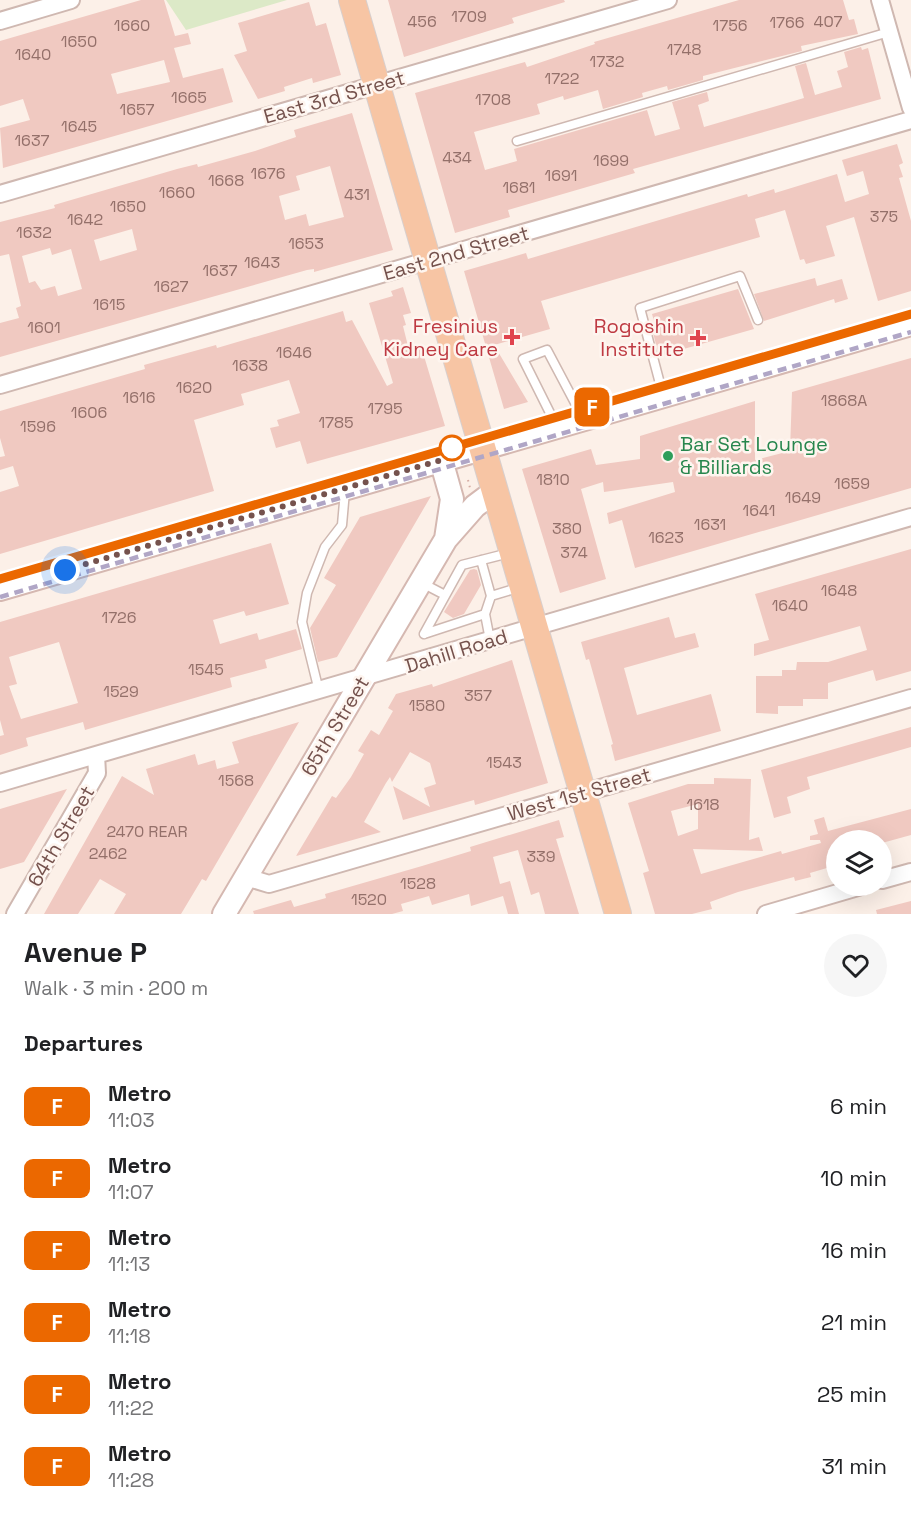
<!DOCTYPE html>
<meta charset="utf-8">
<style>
:root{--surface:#fff;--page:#f6f6f6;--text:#202124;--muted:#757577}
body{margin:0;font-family:"Space Grotesk",sans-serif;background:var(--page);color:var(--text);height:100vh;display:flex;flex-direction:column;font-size:22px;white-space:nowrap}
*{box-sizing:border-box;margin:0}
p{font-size:20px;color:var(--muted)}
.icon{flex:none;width:33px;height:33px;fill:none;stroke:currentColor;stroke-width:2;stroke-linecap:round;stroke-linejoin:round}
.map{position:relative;height:914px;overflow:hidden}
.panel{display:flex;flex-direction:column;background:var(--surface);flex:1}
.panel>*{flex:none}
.badge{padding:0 12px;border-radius:9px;font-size:21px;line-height:39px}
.tools{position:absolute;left:826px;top:830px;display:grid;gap:12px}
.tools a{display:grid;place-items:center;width:66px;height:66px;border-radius:50%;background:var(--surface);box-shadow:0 6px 24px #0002;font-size:30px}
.you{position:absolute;width:30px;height:30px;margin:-15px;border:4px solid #fff;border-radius:50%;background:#1a73e8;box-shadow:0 0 0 9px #1a73e833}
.map>.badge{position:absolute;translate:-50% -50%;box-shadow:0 0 0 3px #fff}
h2{padding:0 24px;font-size:22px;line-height:54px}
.round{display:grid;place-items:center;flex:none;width:63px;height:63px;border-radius:32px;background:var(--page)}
.headline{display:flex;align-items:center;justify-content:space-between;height:102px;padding:0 24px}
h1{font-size:28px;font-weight:800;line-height:45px}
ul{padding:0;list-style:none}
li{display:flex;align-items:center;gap:18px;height:72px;padding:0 24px}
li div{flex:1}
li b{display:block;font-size:22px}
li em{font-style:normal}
li .badge{min-width:66px;font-weight:700;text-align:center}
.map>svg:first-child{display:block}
</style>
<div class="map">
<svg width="911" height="914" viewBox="0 0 911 914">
<rect width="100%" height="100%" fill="#fcf0e8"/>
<path fill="#dce9c7" d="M166 0H287L186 30Z"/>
<path fill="#f0c9c1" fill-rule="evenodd" d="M141 0H164L175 36 188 33 191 44 174 48 183 78 223 68 233 102 3 168 0 128 30 120 23 99 0 106V41ZM164 60 170 82 117 94 111 74Z
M388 0H564L565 2 512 18 514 23 404 57Z
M739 0H843L849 20 854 19 858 34 801 46 802 51 703 76V80L668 90 667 86 642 93 643 97 603 109 598 90 564 100 563 96 537 104 540 114 474 132 485 170 517 161 514 149 647 110 655 136 680 129 672 102 707 92 709 101 698 105 704 127 804 98 795 66 806 63 815 95 842 87 837 71 848 67 844 52 861 47 862 50 868 48 881 99 633 169 635 173 508 210 510 217 455 233 415 93 525 62 527 67 595 44 594 42Z
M309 2 316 26 326 23 341 75 313 83 312 78 284 87 285 91 258 99 234 55 247 51 238 23Z
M352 113 393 250 314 272V269L307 270 0 357V323L19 318 16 308 21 306 9 254 0 256V222L55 208 54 205 177 169 197 164 198 167 255 151 296 137 294 130ZM330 166 344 217 309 226 306 214 285 220 279 196 300 190 296 176ZM132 229 137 250 100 261 94 240ZM50 248 52 255 71 249 82 289 58 296 55 286 41 290 35 281 29 283 22 256Z
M897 144 903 163 899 165 903 177 899 178 911 221V291L878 301 854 217 826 226 835 256 806 264 804 259 800 260 785 210 755 219 760 237 541 301 550 329 494 345 528 402 504 409 464 271 526 253 528 259 747 194 748 197 774 189 775 193 837 174 845 202 869 194 863 171 847 176 842 160Z
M815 278 817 286 842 279 848 299 835 303 834 299 764 321 754 294Z
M403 287 411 313 403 315 406 325 403 326 409 350 421 346 445 426 307 464 300 441 276 448 270 428 279 426 277 420 300 413 289 380 272 385 241 394 244 405 194 420 214 491 0 554V492L19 486 13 466 0 470V457L5 456 0 438V411L145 369 144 365 216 345 217 348 343 311 346 322 352 320 387 386 393 383 369 303 393 296 391 291Z
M738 289 754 329 659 356 652 329 656 328 652 314Z
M911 358V488L635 568 622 520 609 524 607 513 675 492 673 482 604 492 603 482 581 489 606 579 560 593 522 469 591 449 596 465 640 459V436L755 401V460L790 451 792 392Z
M431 496 337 657 318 662 310 628 336 585 324 578 360 517Z
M271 543 289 604 246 616 244 611 213 620 220 644 257 633 259 640 296 629 302 649 265 660 267 668 230 678 232 687 85 730 83 722 26 738 28 746 0 755V736L4 735 0 720V622ZM59 642 78 703 21 719 9 686 17 684 9 657Z
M911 549V671L876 681 873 670 828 683V699H803V706H778V714L756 713V676H782V670H796L797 662H828L867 650 860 626 754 656V644L769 640 755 594Z
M474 569 477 570 481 585 464 614 453 618 444 612 470 570Z
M669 617 675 638 695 633 699 647 624 668 637 715 711 694 721 731 615 761 611 745 613 744 589 659 586 660 581 642Z
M512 660 548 783 475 805 474 800 403 820 393 786 430 807 424 788 436 784 430 763 410 752 392 782 390 777 386 783 364 822 381 832 296 856 332 796 336 798 351 777 364 754 358 751 371 730 379 735 393 711 388 708 396 694 432 684 433 687Z
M299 722 206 881 202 879 181 914H114L126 894 100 879 78 914H44L122 776 154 795 146 769 195 754 198 765 215 760 217 769 239 763 232 742Z
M911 727V747L807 777 810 789 787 797 791 813 774 818 761 770Z
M714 778 751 779 749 840 759 837 763 851 693 849 701 874 781 851 782 854 821 843 820 840H810V836L818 834 814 820 824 817 828 831 911 809V835L882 843V840H837V865L810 873 811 877 795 881 794 877 738 892 710 902 712 909 692 914H655L643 873 649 871 628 803 688 784H714ZM698 804V829L678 836 671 811Z
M67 789 24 862 0 869V809Z
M559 820 564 837 556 839 579 914H545L539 892 531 895 518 850 493 857 500 884 510 881 519 914H508L503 896 471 906 469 894 432 905 429 896 401 904 403 911 392 914H254L253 911 291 900 294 907 326 898 325 894 422 866 471 851 470 847Z
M911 901V914H877L876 910Z"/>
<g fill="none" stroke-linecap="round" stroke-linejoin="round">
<defs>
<path id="lane" d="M517 141 889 32
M663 395 640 308 740 276 758 320
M556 425 523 359 547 350 583 418
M481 560 491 596
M422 583 445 595
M424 634 462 565 509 553
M424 634 485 614
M490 640 485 614 491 596 521 587
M319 691 302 622 307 593 325 547 342 525 345 491"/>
<path id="street" d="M880 0 911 108
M0 21 71 0
M0 194 668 0
M0 385 911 120
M0 783 911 517
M246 877 269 884 911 698
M882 880 911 872
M15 914 97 773 96 755
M766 914 865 885"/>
<path id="secondary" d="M441 460 452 499 446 539
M0 589 911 324
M224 914 446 539 475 506 495 491"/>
<path id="primary" d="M352 0 618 914"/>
</defs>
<use href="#lane" stroke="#cfb8b1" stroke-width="11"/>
<use href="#street" stroke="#cfb8b1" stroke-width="20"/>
<use href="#secondary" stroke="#d5b8b1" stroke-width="26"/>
<use href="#primary" stroke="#d8cfcd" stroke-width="28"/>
<path stroke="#d5aca3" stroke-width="2" stroke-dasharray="1.5 4.5" stroke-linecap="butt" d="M468 480 470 488"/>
<use href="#lane" stroke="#fff" stroke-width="8"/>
<use href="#street" stroke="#fff" stroke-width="16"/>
<use href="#secondary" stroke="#fff" stroke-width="22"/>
<use href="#primary" stroke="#f7c5a4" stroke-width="26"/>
<path stroke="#b0a6c6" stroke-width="4.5" stroke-dasharray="9 6" stroke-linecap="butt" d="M0 579 911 314
M0 597 911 332"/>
</g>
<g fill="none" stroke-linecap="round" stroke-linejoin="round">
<defs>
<path id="line" d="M0 579 911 314"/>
</defs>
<use href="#line" stroke="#fff" stroke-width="14"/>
<use href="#line" stroke="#eb6800" stroke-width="9"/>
<path stroke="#75524d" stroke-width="6" stroke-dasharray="0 10.8" d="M65 570 462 454 452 448"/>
</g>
<g fill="#e0444e" stroke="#fef5ef" stroke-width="2">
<path d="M509 328h6v6h6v6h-6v6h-6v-6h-6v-6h6z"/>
<path d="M695 329h6v6h6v6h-6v6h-6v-6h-6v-6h6z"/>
</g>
<circle fill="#fff" stroke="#eb6800" stroke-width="3" cx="452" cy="448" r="12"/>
<circle fill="#2e9e5b" stroke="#fef5ef" stroke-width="2" cx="668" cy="456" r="6"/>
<g text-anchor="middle" stroke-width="5" stroke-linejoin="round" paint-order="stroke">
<g font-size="16" fill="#94706a">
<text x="469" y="22">1709</text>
<text x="422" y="27">456</text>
<text x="828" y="27">407</text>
<text x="787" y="28">1766</text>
<text x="132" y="31">1660</text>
<text x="730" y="31">1756</text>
<text x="79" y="47">1650</text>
<text x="684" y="55">1748</text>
<text x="33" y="60">1640</text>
<text x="607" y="67">1732</text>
<text x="562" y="84">1722</text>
<text x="189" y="103">1665</text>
<text x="493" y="105">1708</text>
<text x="137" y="115">1657</text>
<text x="79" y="132">1645</text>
<text x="32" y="146">1637</text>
<text x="457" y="163">434</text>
<text x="611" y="166">1699</text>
<text x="268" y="179">1676</text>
<text x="561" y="181">1691</text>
<text x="226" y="186">1668</text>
<text x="519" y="193">1681</text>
<text x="177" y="198">1660</text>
<text x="357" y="200">431</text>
<text x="128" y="212">1650</text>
<text x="884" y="222">375</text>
<text x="85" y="225">1642</text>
<text x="34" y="238">1632</text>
<text x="306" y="249">1653</text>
<text x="262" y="268">1643</text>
<text x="220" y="276">1637</text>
<text x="171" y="292">1627</text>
<text x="109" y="310">1615</text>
<text x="44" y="333">1601</text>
<text x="294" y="358">1646</text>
<text x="250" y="371">1638</text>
<text x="194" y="393">1620</text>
<text x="139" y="403">1616</text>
<text x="844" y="406">1868A</text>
<text x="385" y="414">1795</text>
<text x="89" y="418">1606</text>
<text x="336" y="428">1785</text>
<text x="38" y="432">1596</text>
<text x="553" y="485">1810</text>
<text x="852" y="489">1659</text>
<text x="803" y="503">1649</text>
<text x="759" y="516">1641</text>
<text x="710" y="530">1631</text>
<text x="567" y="534">380</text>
<text x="666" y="543">1623</text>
<text x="574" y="558">374</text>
<text x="839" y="596">1648</text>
<text x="790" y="611">1640</text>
<text x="119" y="623">1726</text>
<text x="206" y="675">1545</text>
<text x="121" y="697">1529</text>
<text x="478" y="701">357</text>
<text x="427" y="711">1580</text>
<text x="504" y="768">1543</text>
<text x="236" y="786">1568</text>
<text x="703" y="810">1618</text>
<text x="147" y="837">2470 REAR</text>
<text x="108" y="859">2462</text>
<text x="541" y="862">339</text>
<text x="418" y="889">1528</text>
<text x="369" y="905">1520</text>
</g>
<g font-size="20" fill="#75524d" stroke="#fef5ef">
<text transform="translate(334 97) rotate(-16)" y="7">East 3rd Street</text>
<text transform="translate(456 253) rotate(-16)" y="7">East 2nd Street</text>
<text transform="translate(456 651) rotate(-17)" y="7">Dahill Road</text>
<text transform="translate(335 726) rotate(-59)" y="7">65th Street</text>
<text transform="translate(579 794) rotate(-16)" y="7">West 1st Street</text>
<text transform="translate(61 836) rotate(-60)" y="7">64th Street</text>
</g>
<g font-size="20" fill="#be3a42" stroke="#fef5ef" text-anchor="end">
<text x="498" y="333">Fresinius<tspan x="498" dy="23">Kidney Care</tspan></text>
<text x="684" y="333">Rogoshin<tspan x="684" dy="23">Institute</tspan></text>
</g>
<g font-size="20" fill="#27864d" stroke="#fef5ef" text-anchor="start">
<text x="680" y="451">Bar Set Lounge<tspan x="680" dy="23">&amp; Billiards</tspan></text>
</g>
</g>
</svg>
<div class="tools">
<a><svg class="icon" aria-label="layers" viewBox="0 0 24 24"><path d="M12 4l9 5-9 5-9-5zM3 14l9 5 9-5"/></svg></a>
</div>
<div class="you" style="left:65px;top:570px"></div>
<b class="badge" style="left:592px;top:407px;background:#eb6800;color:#fff">F</b>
</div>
<section class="panel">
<div class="headline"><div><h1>Avenue P</h1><p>Walk · 3 min · 200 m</p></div><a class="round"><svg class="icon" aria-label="heart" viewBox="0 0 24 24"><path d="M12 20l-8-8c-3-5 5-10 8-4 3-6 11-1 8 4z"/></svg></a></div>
<h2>Departures</h2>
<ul>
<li><span class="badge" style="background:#eb6800;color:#fff">F</span><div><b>Metro</b><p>11:03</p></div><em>6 min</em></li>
<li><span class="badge" style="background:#eb6800;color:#fff">F</span><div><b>Metro</b><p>11:07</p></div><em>10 min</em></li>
<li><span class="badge" style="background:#eb6800;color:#fff">F</span><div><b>Metro</b><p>11:13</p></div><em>16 min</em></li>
<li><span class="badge" style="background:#eb6800;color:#fff">F</span><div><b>Metro</b><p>11:18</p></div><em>21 min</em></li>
<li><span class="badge" style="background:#eb6800;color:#fff">F</span><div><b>Metro</b><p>11:22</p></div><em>25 min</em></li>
<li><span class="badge" style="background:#eb6800;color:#fff">F</span><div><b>Metro</b><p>11:28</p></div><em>31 min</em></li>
</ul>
</section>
